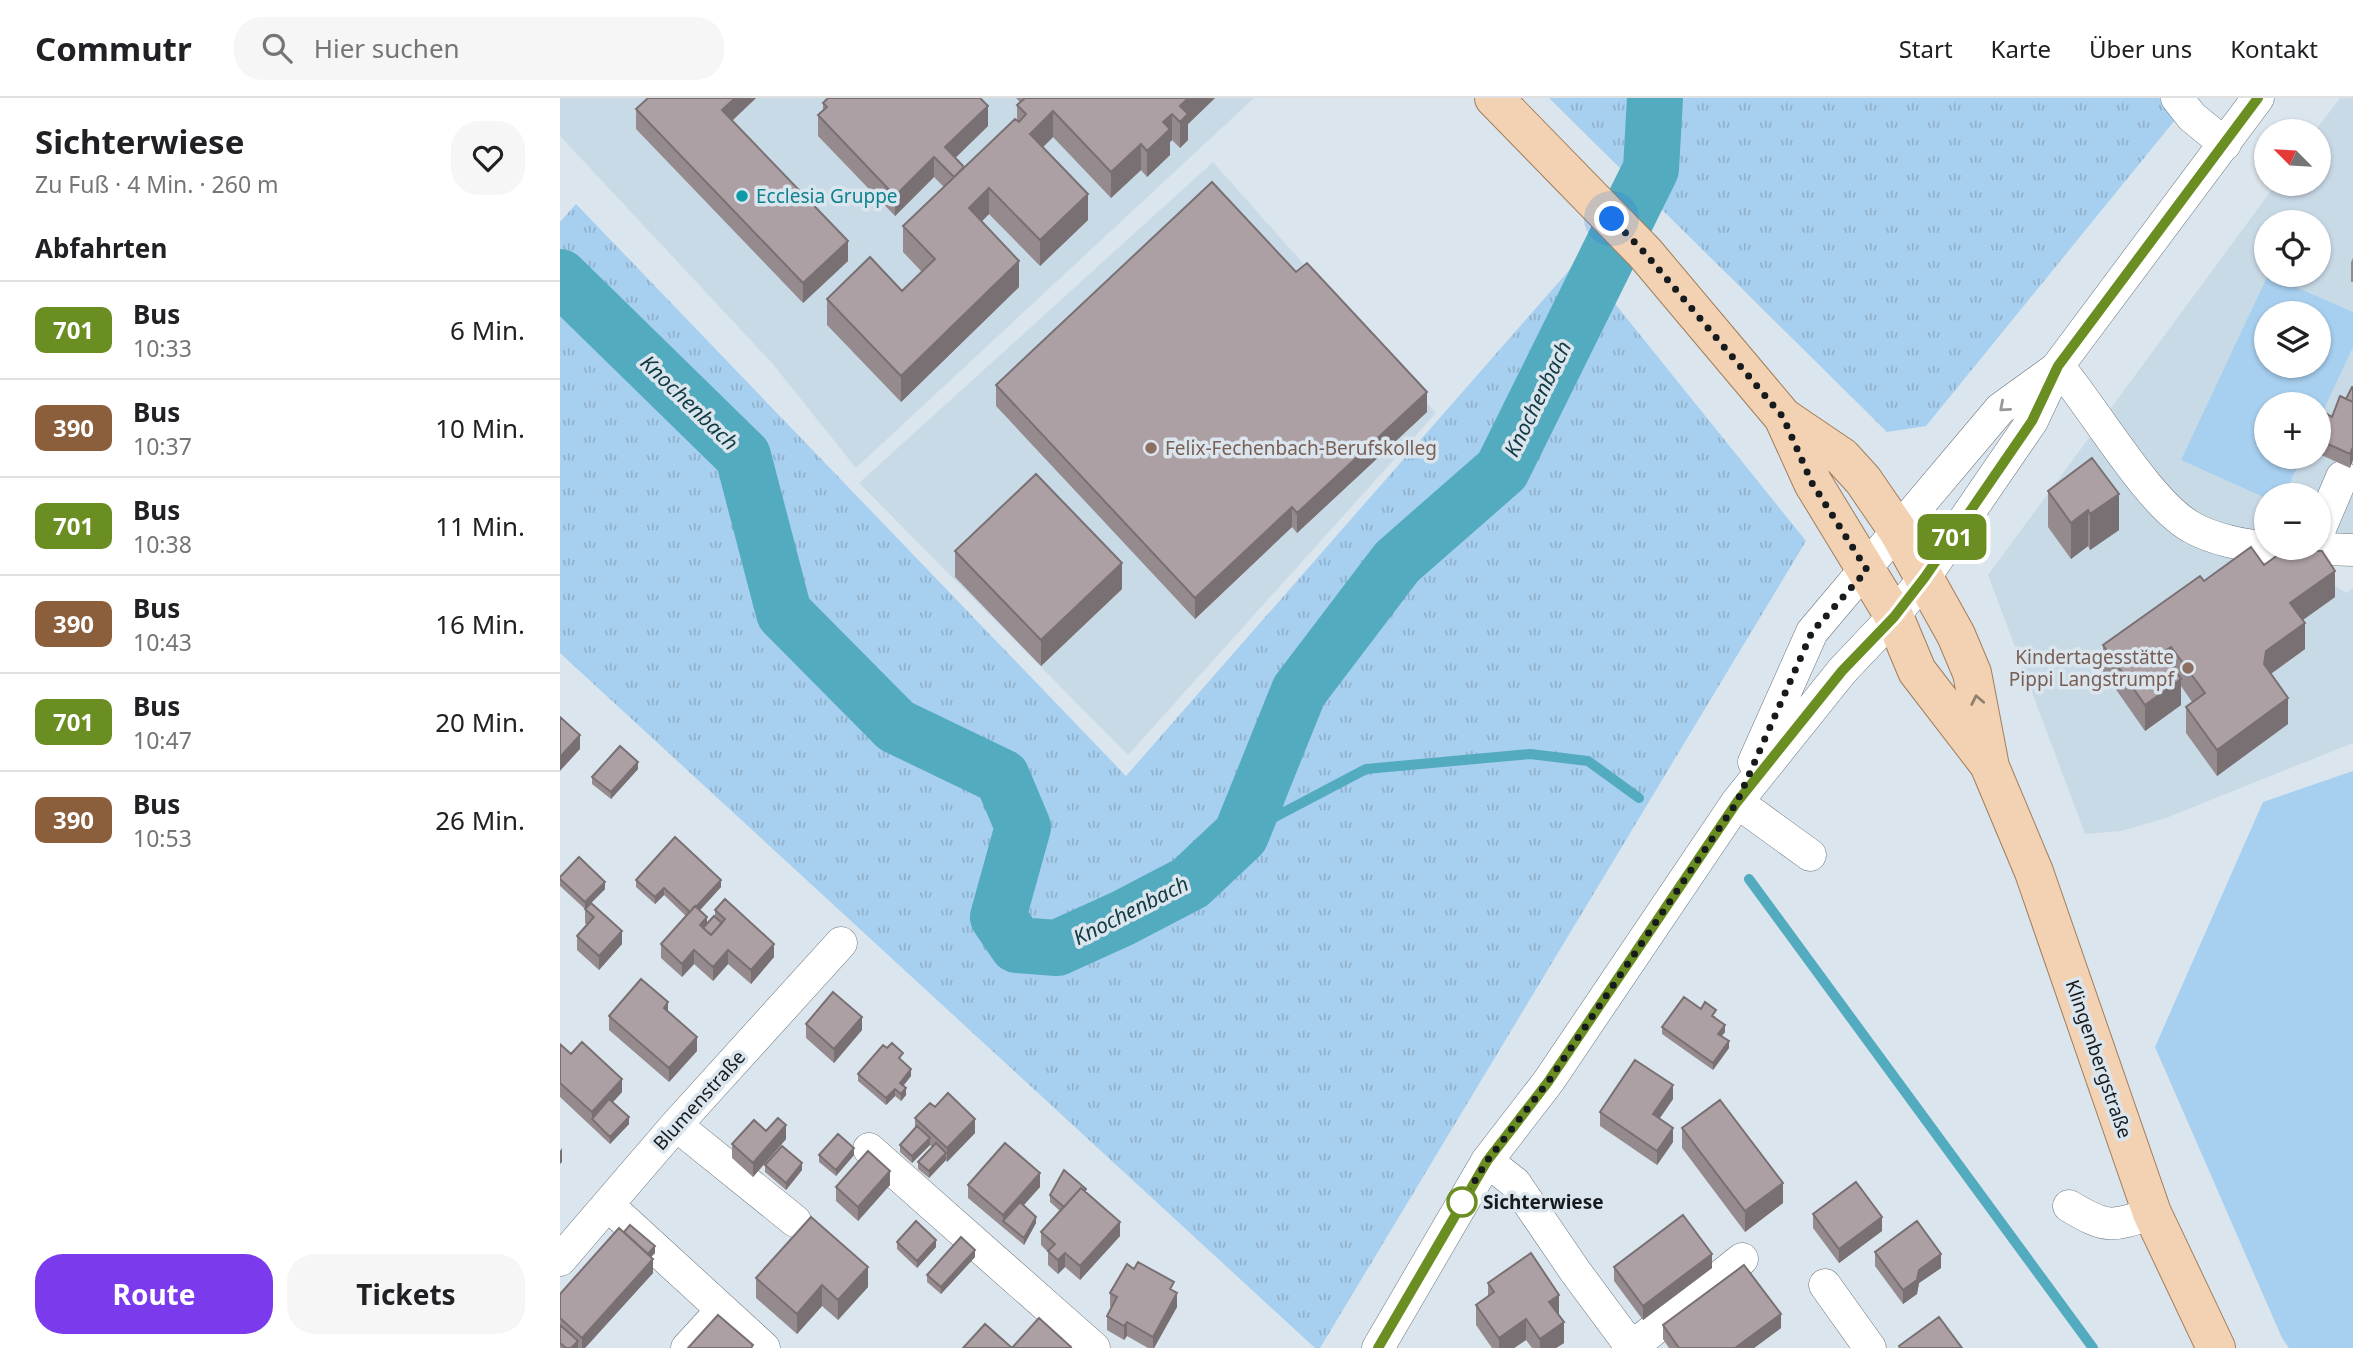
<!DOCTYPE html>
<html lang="de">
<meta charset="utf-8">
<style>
:root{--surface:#fff;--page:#f6f6f6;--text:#202124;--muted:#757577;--line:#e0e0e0;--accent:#7c3aed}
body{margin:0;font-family:"Noto Sans",sans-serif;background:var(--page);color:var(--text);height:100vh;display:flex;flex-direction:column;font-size:26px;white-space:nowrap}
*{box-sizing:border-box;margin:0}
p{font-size:23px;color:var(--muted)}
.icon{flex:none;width:38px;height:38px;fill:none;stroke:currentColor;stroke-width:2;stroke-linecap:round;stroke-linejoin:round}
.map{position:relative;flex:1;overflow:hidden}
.sheet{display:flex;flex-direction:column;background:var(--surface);width:560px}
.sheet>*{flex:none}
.badge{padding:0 14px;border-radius:10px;font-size:24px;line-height:46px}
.needle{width:46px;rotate:294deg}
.controls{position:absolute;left:1694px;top:21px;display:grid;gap:14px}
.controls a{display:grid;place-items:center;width:77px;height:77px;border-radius:50%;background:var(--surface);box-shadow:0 2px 5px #0004;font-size:35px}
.you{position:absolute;width:35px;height:35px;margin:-18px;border:5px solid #fff;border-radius:50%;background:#1a73e8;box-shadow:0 0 0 10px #1a73e833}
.map>.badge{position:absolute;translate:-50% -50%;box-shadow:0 0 0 4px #fff}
h2{padding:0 35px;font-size:26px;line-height:63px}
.round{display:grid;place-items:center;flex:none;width:74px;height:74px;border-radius:28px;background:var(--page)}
.head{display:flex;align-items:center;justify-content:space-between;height:119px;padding:0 35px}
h1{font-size:33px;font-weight:700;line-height:52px}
.action{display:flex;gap:14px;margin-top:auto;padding:14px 35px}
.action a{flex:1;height:80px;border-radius:28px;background:var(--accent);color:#fff;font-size:28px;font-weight:700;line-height:80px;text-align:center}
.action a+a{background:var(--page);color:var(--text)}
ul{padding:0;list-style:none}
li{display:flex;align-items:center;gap:21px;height:98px;padding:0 35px;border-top:2px solid var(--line)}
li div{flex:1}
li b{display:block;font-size:26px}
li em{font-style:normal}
li .badge{min-width:77px;font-weight:700;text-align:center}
header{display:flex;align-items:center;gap:42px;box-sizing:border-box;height:98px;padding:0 35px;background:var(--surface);border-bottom:2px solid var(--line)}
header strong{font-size:33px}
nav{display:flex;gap:38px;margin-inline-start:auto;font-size:24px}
.search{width:490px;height:63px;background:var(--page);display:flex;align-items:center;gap:18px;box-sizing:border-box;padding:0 24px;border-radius:28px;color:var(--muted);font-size:26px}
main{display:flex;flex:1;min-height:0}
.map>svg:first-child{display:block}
</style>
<header>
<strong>Commutr</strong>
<div class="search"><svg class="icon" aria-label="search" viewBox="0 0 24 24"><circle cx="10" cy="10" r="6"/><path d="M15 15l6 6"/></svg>Hier suchen</div>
<nav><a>Start</a><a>Karte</a><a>Über uns</a><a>Kontakt</a></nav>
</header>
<main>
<section class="sheet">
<div class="head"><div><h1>Sichterwiese</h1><p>Zu Fuß · 4 Min. · 260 m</p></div><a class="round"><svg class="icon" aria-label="heart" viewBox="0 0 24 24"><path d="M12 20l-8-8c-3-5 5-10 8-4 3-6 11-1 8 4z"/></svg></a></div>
<h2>Abfahrten</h2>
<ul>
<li><span class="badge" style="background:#6b8e23;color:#fff">701</span><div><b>Bus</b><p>10:33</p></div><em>6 Min.</em></li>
<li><span class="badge" style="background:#8b5e3c;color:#fff">390</span><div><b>Bus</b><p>10:37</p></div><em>10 Min.</em></li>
<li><span class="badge" style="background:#6b8e23;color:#fff">701</span><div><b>Bus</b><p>10:38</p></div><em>11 Min.</em></li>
<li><span class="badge" style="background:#8b5e3c;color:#fff">390</span><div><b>Bus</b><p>10:43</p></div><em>16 Min.</em></li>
<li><span class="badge" style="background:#6b8e23;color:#fff">701</span><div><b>Bus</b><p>10:47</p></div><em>20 Min.</em></li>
<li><span class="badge" style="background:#8b5e3c;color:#fff">390</span><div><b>Bus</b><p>10:53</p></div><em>26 Min.</em></li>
</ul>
<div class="action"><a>Route</a><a>Tickets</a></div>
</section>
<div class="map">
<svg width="1793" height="1250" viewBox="0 0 1793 1250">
<defs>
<pattern id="grass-tufts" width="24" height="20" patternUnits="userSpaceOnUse" patternTransform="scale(1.75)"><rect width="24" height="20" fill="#a7cfef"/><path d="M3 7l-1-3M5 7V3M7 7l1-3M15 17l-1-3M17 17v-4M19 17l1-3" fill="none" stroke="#8fb1cc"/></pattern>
</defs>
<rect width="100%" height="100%" fill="#dbe5ed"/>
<path fill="#c9dae7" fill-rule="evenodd" d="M0 0H694L296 370 212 265 0 38Z
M1780 0H1793V467L1683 459 1691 475 1762 479 1786 495 1793 490V645L1606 720 1561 733 1525 736 1428 477 1716 86H1759V33H1755ZM1706 124H1759V177H1706ZM1706 215H1759V268H1706ZM1706 306H1759V359H1706ZM1706 397H1759V450H1706Z
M653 64 876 315 568 657 299 385Z"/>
<path fill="url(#grass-tufts)" d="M989 0H1599L1615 22 1366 328 1327 334Z
M16 106 566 678 1019 161 1246 443 760 1250H755L0 555V124Z"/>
<path fill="#a7cfef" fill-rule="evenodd" d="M1708 177 1793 214V249L1759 322V306H1706V359H1742L1724 397H1706V400L1621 362ZM1759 215V268H1706V215Z
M1793 673V1250H1729L1722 1240 1595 949 1703 704Z"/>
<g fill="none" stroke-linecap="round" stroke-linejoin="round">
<path stroke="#53abbf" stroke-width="10" d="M681 737 806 671 970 656 1028 663 1079 700
M1189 781 1533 1250"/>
<path stroke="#53abbf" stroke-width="56" d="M0 179 183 358 224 515 336 628 442 679 463 729 438 819 457 847 497 850 563 820 630 785 681 737 739 593 837 464 942 372 1091 71 1095 0"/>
<defs>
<path id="minor" d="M1617 0 1632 19 1665 46
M1498 268C1534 310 1589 407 1633 430 1653 441 1684 448 1706 449
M1740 450 1793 452
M1759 450V433L1782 379
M1194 664 1252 534 1440 311 1494 272
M1177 704 1250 757
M116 1027 235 1123
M309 1051 534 1250
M927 1063 955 1085 1015 1173 1072 1250
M48 1107 204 1250
M1509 1108C1547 1131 1552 1129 1592 1115
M0 1162 116 1027 281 845
M1265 1187 1310 1250
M1072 1249 1182 1161
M127 1250 162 1212
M818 1250 927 1063 988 984 1177 704 1282 573 1334 518 1365 479 1472 323 1498 268 1698 0"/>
<path id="major" d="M934 0 1085 155 1223 319 1253 385 1334 518 1357 573 1427 664
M1223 319 1282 359 1303 382 1338 433 1396 537 1412 575 1430 669 1474 774 1592 1115 1656 1250"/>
</defs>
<use href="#minor" stroke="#6d767d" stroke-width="33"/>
<use href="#major" stroke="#a07e5d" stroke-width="40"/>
<use href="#minor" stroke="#fff" stroke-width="32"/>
<use href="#major" stroke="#f2d2b2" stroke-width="38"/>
</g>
<path fill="#958a8d" d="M88 0H196L172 23 288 163 243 205 76 31V11Z
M456 0H655L628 26V42L620 50 612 42 610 44V57L587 79 581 72 551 100 493 39 483 49 528 122 480 168 429 116 422 123 459 189 341 304 267 227V201L342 193 362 174 343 154V128L384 89 374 79 335 118 258 38V17L263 13V5L428 28 395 60 404 69 457 22V7L460 4Z
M1793 160V184H1791V164Z
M436 287 867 314 737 435 732 429 635 521 436 308Z
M1792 289 1790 370 1759 356V335L1786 301Z
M1532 360 1559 432 1530 452 1528 448 1511 461 1488 429V393Z
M395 453 562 491 481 568 395 479Z
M1704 467 1775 499 1743 522 1745 551 1711 576 1728 626 1657 678 1626 635V609L1632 604 1621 588V607L1585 633 1543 573V547L1644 483Z
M78 671 51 701 32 686V679Z
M0 779 45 791 31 805 62 846 39 872 17 852V838L27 827 25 825V811L0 788Z
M76 782 161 789 140 812 147 825 155 819V812L214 859 191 886 168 866 153 883 134 866 122 879 101 860V846L126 818 104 797 95 806 76 789Z
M1141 911 1156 919 1155 920 1165 934 1161 938 1169 950 1153 972 1102 936V929Z
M49 918 137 953 109 984 49 932Z
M246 926 302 932 274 965 246 940Z
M0 946 11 956 62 994 53 1004 69 1026 50 1046 0 999Z
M343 962 342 963 351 978 343 988 346 997 341 1003 335 998 326 1007 298 983V976Z
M1113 1001 1099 1021 1113 1044 1097 1067 1040 1028V1014Z
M375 1009 415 1035 387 1064 386 1062 369 1080 358 1071V1064L372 1049 370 1047 352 1065 340 1054V1047L355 1030V1020Z
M1122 1030 1223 1105 1185 1134 1122 1050Z
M226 1041 193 1079 172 1060V1046Z
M259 1057H294L276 1078 259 1064Z
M205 1067 242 1072 226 1092 205 1074Z
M330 1087 298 1123 276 1103V1089Z
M408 1087 480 1089 463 1107 476 1125 464 1147 408 1100Z
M526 1094 560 1138 520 1182 505 1169 498 1176 488 1167V1154L481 1147V1134L500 1113 490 1104V1097Z
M1253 1116 1322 1133 1279 1165 1253 1130Z
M64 1134 95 1155 91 1159 93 1175 25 1250H0V1196Z
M337 1144 376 1149 357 1170 337 1151Z
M1315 1154 1381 1170 1359 1185 1357 1196 1343 1206 1315 1168Z
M415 1159 381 1196 367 1184V1177Z
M1054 1169 1152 1170 1083 1222 1054 1183Z
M196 1180 308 1189 278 1222 262 1208 237 1236 196 1200Z
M928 1185 999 1217 1004 1245 996 1250H972L966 1242 954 1250H932L916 1227V1207L928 1199Z
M614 1194 617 1209 594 1250H588L567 1238 564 1242 547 1232V1218L552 1210 550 1209V1195Z
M1103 1227 1221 1230 1194 1250H1109L1103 1241Z"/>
<path fill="#797073" d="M175 0H196L162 32V12Z
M628 0H655L628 26V42L620 50V8Z
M428 8V28L385 70V49Z
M493 13V39L470 62V36Z
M612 16V42L610 44V57L587 79V53L603 24Z
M581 46V72L551 100V74Z
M374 59V79L335 118V98Z
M429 90V116L409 136V110Z
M528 96V122L480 168V142Z
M288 143V163L243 205V185Z
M459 163V189L341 304V278Z
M867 294V314L737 435V415Z
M1793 349V362L1790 370V356Z
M1559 396V432L1530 452V416Z
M732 409V429L635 521V500Z
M1528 412V448L1511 461V425Z
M562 465V491L481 568V542Z
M1775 473V499L1730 531V505Z
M1745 525V551L1706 579 1704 566 1706 553Z
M1611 549V575L1602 555Z
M1621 581V607L1585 633V607Z
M1728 600V626L1657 678V652Z
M20 637V651L0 673V659Z
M78 664V671L51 701V694Z
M161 782V789L131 822V815Z
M45 784V791L25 811V804Z
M104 790V797L95 806V799Z
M147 819V833L140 827Z
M62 833V846L39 872V858Z
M214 846V859L191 886V872Z
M134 852V866L122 879V866Z
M168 852V866L153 883V869Z
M108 904V918L104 910Z
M302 919V932L274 965V951Z
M1165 927V934L1158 943V936Z
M137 939V953L109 984V970Z
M1169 943V950L1153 972V965Z
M351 971V978L340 992V985Z
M62 981V994L35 1024 32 1021V1014Z
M1113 987V1001L1093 1030V1016Z
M346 990V997L341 1003V996Z
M335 991V998L326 1007V1000Z
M69 1019V1026L50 1046V1039Z
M415 1021V1035L387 1064V1050Z
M226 1027V1041L193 1079V1065Z
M1113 1030V1044L1097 1067V1053Z
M370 1040V1047L352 1065V1058Z
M2 1050V1064L0 1066V1053Z
M294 1050V1057L276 1078V1072Z
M386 1055V1062L369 1080V1073Z
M242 1065V1072L226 1092V1085Z
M330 1073V1087L298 1123V1109Z
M480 1075V1089L447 1126 443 1123V1130V1117Z
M1223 1085V1105L1185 1134V1113Z
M476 1119V1125L464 1147V1140Z
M1322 1119V1133L1279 1165V1151Z
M560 1124V1138L520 1182V1168Z
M376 1142V1149L357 1170V1163Z
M95 1148V1155L84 1166V1159Z
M415 1152V1159L381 1196V1189Z
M505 1155V1169L498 1176V1162Z
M1152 1156V1170L1083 1222V1208Z
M1381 1156V1170L1359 1185 1357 1196 1343 1206V1192L1359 1172Z
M93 1161V1175L25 1250H22V1240Z
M308 1169V1189L278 1222V1202Z
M262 1187V1208L237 1236V1216Z
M617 1195V1209L594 1250H593V1239Z
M999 1197V1217L989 1204Z
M1221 1216V1230L1194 1250H1175Z
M966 1221V1242L954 1250H939V1240Z
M567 1224V1238L564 1242V1228Z
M1004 1224V1245L996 1250H980V1241Z
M18 1243V1250H11Z"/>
<path fill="#ada0a4" stroke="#797073" stroke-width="2" d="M88 0H175L162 12 288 143 243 185 76 11Z
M268 0H420L428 8 385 49 404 69 394 79 374 59 335 98 258 17 267 9 263 5Z
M465 0H628L620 8 628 16 620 24 612 16 603 24 610 31 587 53 581 46 551 74 493 13 470 36 528 96 480 142 429 90 409 110 459 163 341 278 267 201 310 159 342 193 375 161 343 128 455 21 459 24 466 16 457 7Z
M652 84 736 174 747 165 867 294 737 415 732 409 635 500 436 287Z
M1792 289H1793V304L1786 301Z
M1780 298 1793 304V349L1790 356 1759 342V335L1767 316 1772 319Z
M1532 360 1559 396 1530 416 1528 412 1511 425 1488 393Z
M476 376 562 465 481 542 395 453Z
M1691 449 1704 467 1726 451 1762 453 1775 473 1730 505 1745 525 1706 553 1704 566 1728 600 1657 652 1626 609 1645 595 1611 549 1602 555 1621 581 1585 607 1543 547 1640 478 1644 483Z
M0 619 20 637 0 659Z
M60 648 78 664 51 694 32 679Z
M115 739 161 782 136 809 135 808 130 814 104 790 95 799 76 782Z
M19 759 45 784 25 804 0 781V779Z
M165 801 214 846 191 872 168 852 153 869 134 852 122 866 101 846 135 808 147 819 140 827 151 837 165 821 155 812Z
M31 805 62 833 39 858 17 838 34 819 25 811Z
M154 818 162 825 151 837 143 830Z
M81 881 108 904 104 910 137 939 109 970 49 918Z
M273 894 302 919 274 951 246 926Z
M1124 899 1141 911 1145 904 1156 912 1152 918 1165 927 1158 936 1169 943 1153 965 1102 929Z
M22 944 62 981 32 1014 0 985V946L11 956Z
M332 945 343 955 339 960 351 971 340 985 346 990 341 996 335 991 326 1000 298 976 323 947 327 950Z
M1075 962 1113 987 1093 1016 1113 1030 1097 1053 1040 1014Z
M388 995 415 1021 387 1050 355 1020 370 1005 375 1009Z
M49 1001 69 1019 50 1039 32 1021Z
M1160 1002 1223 1085 1185 1113 1122 1030Z
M218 1020 226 1027 193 1065 172 1046 194 1022 206 1033Z
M357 1028 370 1040 352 1058 340 1047Z
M278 1036 294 1050 276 1072 259 1057Z
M376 1045 386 1055 369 1073 358 1064Z
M445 1045 480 1075 443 1117 408 1087Z
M222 1048 242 1065 226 1085 205 1067Z
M308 1053 330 1073 298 1109 276 1089Z
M504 1072 526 1091 525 1093 521 1090 504 1109 490 1097Z
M1296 1084 1322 1119 1279 1151 1253 1116Z
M521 1090 560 1124 520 1168 505 1155 498 1162 488 1153 495 1146 481 1134Z
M460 1104 476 1119 464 1140 443 1123Z
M1123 1117 1152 1156 1083 1208 1054 1169Z
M251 1119 308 1169 278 1202 262 1187 237 1216 196 1180Z
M356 1123 376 1142 357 1163 337 1144Z
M1357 1123 1381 1156 1359 1172 1357 1182 1343 1192 1315 1154Z
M70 1127 95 1148 88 1156 64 1134Z
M59 1130 93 1161 22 1240 0 1220V1196Z
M401 1139 415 1152 381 1189 367 1177Z
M971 1155 999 1197 989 1204 1004 1224 980 1241 966 1221 939 1240 916 1207 934 1194 928 1185Z
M578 1164 614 1184 610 1191 617 1195 593 1239 567 1224 564 1228 547 1218 557 1199 550 1195 567 1166 574 1171Z
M1184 1167 1221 1216 1175 1250H1119L1103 1227Z
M158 1217 193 1247 191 1250H128Z
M1379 1219 1402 1250H1340L1339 1248Z
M479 1220 511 1249 510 1250H403L425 1226 452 1250Z
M0 1227 18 1243 11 1250H6L0 1245Z"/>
<defs><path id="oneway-chevron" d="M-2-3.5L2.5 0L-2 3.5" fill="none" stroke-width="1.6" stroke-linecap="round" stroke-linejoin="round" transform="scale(1.75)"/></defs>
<use stroke="#979899" href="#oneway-chevron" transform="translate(1444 309) rotate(139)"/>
<use stroke="#8f806f" href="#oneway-chevron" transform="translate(1417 602) rotate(-101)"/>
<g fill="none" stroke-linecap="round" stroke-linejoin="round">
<defs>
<path id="line" d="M818 1250 927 1063 988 984 1177 704 1282 573 1334 519 1365 479 1472 323 1498 268 1698 0"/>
</defs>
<use href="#line" stroke="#fff" stroke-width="16"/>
<use href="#line" stroke="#6b8e23" stroke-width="10"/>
<path stroke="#171b1d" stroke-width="7" stroke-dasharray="0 12.6" d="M902 1104 927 1063 988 984 1177 704 1252 534 1307 472 1252 385 1223 319 1085 155 1052 121"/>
</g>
<circle fill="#0f9aa8" stroke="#dbe5ed" stroke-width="2.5" cx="182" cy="98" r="7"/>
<g fill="#8d6e63" stroke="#dbe5ed" stroke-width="2.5">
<circle cx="591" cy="350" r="7"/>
<circle cx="1628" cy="570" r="7"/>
</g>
<circle fill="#fff" stroke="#6b8e23" stroke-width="3.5" cx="902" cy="1104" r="14"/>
<g text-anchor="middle" stroke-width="7" stroke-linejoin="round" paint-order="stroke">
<g font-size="19" fill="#0d838f" stroke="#dbe5ed" text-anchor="start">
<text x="196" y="105">Ecclesia Gruppe</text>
</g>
<g font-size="19" fill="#785e54" stroke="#dbe5ed" text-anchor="start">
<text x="605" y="357">Felix-Fechenbach-Berufskolleg</text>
<text x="1614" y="566" text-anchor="end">Kindertagesstätte<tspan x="1614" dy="22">Pippi Langstrumpf</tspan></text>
</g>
<g font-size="19" fill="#171b1d" stroke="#dbe5ed">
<text transform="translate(1539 961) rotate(71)" y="7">Klingenbergstraße</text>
<text transform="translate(139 1002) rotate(-48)" y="7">Blumenstraße</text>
</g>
<g font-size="19" font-weight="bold" fill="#171b1d" stroke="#dbe5ed" text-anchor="start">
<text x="923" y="1111">Sichterwiese</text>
</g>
<g font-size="21" font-style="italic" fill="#113b44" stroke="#dbe5ed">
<text transform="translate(978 301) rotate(-64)" y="7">Knochenbach</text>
<text transform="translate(129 305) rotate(44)" y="7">Knochenbach</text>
<text transform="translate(571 813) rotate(-27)" y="7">Knochenbach</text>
</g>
</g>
</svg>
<div class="controls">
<a><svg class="needle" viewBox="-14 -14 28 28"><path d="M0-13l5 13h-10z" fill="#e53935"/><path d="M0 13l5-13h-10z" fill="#757577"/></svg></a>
<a><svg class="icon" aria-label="locate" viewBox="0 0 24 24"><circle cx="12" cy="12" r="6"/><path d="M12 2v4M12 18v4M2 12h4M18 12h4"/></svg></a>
<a><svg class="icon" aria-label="layers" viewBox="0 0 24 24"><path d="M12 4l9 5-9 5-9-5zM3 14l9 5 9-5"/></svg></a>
<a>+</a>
<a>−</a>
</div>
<div class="you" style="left:1052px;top:121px"></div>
<b class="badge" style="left:1392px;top:439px;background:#6b8e23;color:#fff">701</b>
</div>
</main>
